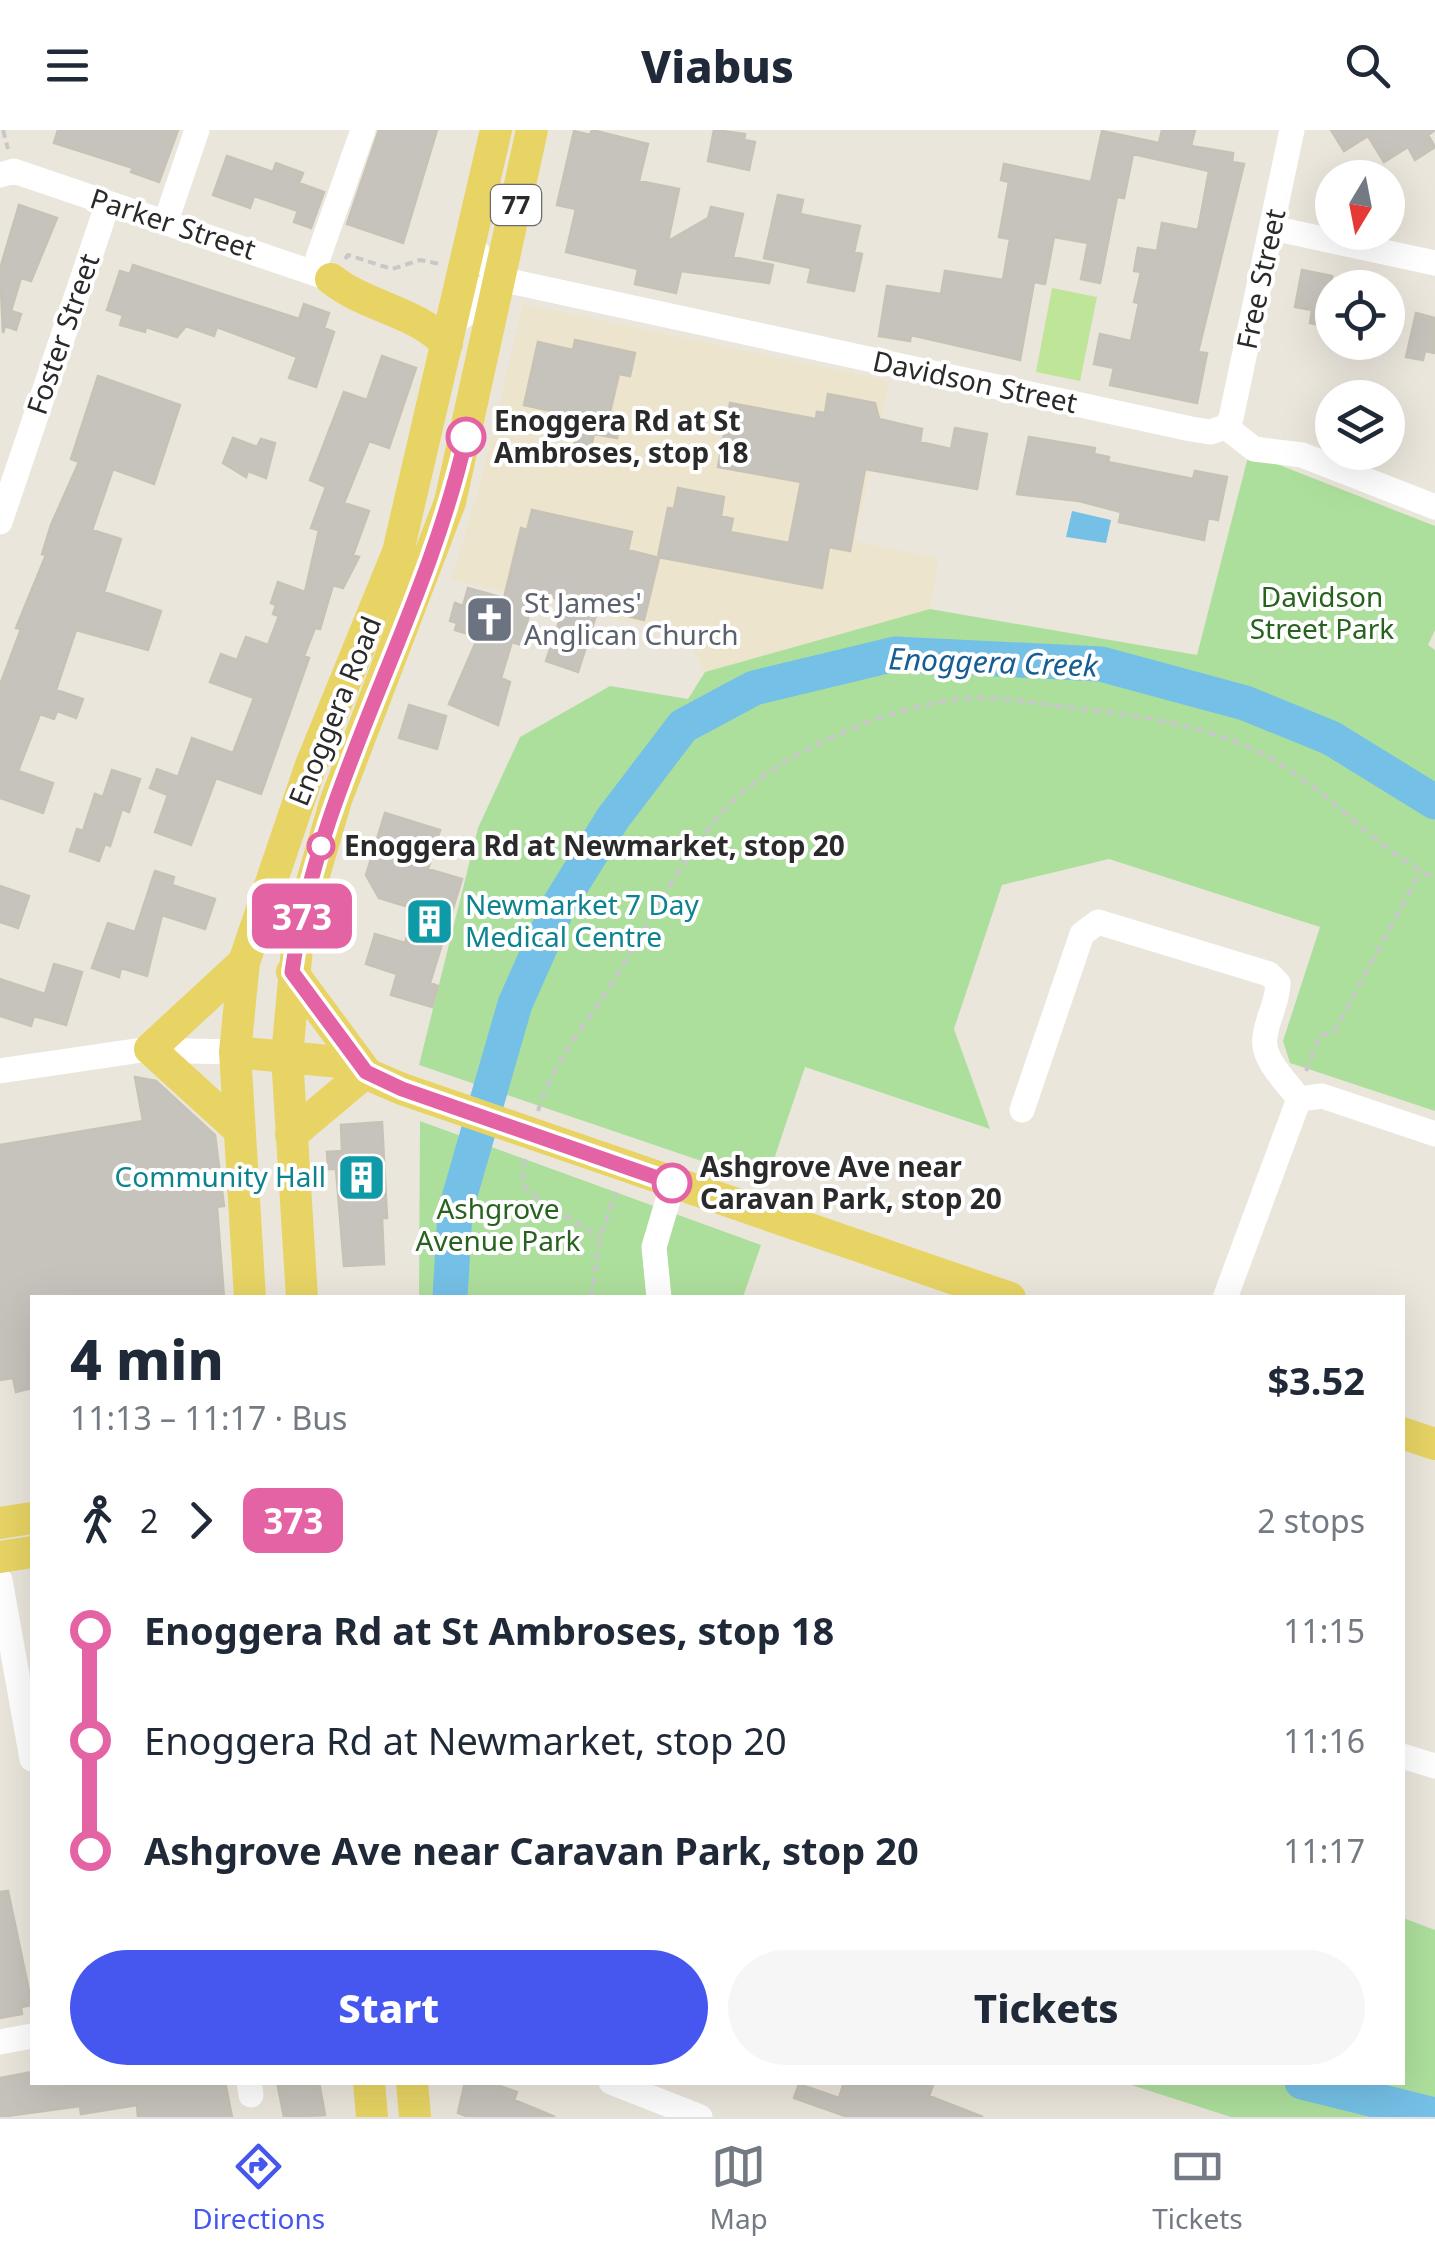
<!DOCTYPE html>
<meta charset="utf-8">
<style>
:root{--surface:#fff;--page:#f6f6f7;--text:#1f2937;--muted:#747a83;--line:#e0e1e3;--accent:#4557ef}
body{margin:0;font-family:"Noto Sans",sans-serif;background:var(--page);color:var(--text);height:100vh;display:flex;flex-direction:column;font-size:38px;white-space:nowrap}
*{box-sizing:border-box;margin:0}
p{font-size:32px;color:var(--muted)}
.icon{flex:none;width:55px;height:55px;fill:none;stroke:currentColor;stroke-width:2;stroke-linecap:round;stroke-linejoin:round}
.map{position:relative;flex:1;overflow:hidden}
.panel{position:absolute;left:30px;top:1165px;width:1375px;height:790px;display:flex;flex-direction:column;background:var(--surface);border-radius:0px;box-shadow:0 10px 40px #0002}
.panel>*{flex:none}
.badge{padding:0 20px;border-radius:15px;font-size:35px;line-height:65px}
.needle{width:65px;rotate:190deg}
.controls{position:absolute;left:1315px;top:30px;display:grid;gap:20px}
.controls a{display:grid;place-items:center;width:90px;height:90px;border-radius:50%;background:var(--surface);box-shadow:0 10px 40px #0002;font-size:50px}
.map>.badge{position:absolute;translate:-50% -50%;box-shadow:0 0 0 5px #fff}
.legs{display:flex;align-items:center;gap:15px;height:110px;padding:0 40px;font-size:32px}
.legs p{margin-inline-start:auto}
.overview{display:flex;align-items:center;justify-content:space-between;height:170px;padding:0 40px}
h1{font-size:55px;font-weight:800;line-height:75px}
.primary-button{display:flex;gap:20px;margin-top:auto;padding:20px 40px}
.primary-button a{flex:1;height:115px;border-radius:60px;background:var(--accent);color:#fff;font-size:40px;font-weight:800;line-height:115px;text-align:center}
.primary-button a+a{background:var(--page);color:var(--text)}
ul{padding:0 40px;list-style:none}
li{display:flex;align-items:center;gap:35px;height:110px;font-size:38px}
li i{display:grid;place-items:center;width:15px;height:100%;margin:0 12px;background:currentColor}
li i::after{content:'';width:25px;height:25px;margin:-12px;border:8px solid;border-radius:50%;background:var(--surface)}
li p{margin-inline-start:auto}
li:first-child i{background:linear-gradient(#0000 50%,currentColor 0)}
li:last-child i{background:linear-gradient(currentColor 50%,#0000 0)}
header{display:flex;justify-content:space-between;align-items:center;height:130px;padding:0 40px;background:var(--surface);font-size:45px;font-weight:800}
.menu{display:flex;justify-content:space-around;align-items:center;height:140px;border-top:2px solid var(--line);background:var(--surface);font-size:28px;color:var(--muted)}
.menu a{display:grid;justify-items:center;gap:5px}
.menu .current{color:var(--accent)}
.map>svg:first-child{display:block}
</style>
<header><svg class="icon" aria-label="menu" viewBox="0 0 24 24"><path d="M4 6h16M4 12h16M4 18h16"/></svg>Viabus<svg class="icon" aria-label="search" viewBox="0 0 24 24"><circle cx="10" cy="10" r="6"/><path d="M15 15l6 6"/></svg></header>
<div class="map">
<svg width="1435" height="1987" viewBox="0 0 1435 1987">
<rect width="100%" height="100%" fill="#ebe6dc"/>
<path fill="#ece4cd" d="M523 174 889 251 855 411 939 428 930 479 705 542 685 505 451 449 479 359Z"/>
<path fill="#addf9c" d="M1249 323 1435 396V500L1428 515 1435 520V981L1290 933 1283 911 1320 797 1109 729 1002 755 954 899 990 999 805 937 766 1053 419 935 478 698 520 607 610 556 688 569 705 542 930 479 1197 525Z
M420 991 761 1115 743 1167 419 1168Z
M1403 1788 1435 1800V1987H1231L1125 1953 1402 1952Z"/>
<path fill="#bee598" d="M1052 158 1097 167 1080 251 1036 242Z"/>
<path fill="#75c0e7" d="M1072 381 1111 390 1106 413 1066 407Z"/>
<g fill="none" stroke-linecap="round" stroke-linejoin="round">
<path stroke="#75c0e7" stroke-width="35" d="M450 1168 455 1082 515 874 559 775 613 688 683 596 754 558 895 524 1101 534 1245 573 1331 608 1435 672
M1302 1952 1435 1985"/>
</g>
<path fill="#c6c3bc" stroke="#c6c2b6" stroke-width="2.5" d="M58 0H178L159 52 131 42 133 38 54 13Z
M379 0H437L403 113 347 94Z
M592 0 648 14 639 51 679 59 668 111 708 88 711 77 743 84 733 127 773 135 769 153 681 141 676 163 635 154 638 139 566 122 576 79 557 75 574 1 590 5Z
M714 0 745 4 744 10 755 12 749 40 708 31Z
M1162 0H1195L1191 16 1233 23 1232 32 1244 34 1198 222 1207 223 1197 273 1110 255 1114 238 1094 234 1100 204 1131 211 1139 173 1134 172 1141 142 1134 141 1138 118 1157 121 1162 93 1198 100 1209 41 1133 24 1124 68 1117 67 1100 153 1081 149 1088 113 1054 107 1045 154 1034 152 1020 230 911 205 910 211 879 206 887 156 941 164 945 141 1003 150 1010 109 999 107 1009 52 1001 50 1004 34 1091 52 1102 1 1159 13Z
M1331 0H1435L1428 5 1435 17 1415 30 1408 17 1384 32 1368 6 1344 21Z
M227 26 273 42 276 33 303 43 299 53 324 62 311 98 294 92 298 81 254 66 250 78 213 65Z
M778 65 803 70 800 84 860 96 854 122 862 124 854 161 808 152 811 138 764 128Z
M19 75 57 88 31 151 21 148 11 181 21 184 16 200 5 196 3 203 0 139Z
M133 135 299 189 304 174 329 183 324 198 334 202 316 257 289 248 297 227 217 197 214 206 186 196 177 207 146 197 145 202 120 195 123 185 107 180 120 141 130 144Z
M1302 140 1332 146V198L1310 193 1312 180 1295 177Z
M1416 183 1435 188V223L1425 221 1423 230 1406 227Z
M575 210 635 223 630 246 619 244 610 282 622 285 617 308 594 304 591 317 575 313 578 298 554 293 556 282 524 275 538 212 573 220Z
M382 226 416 238 389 318 369 311 344 373 369 381 353 425 359 427 343 458 333 455 320 499 315 498 304 526 309 528 261 664 216 648 191 715 155 702 168 665 150 658 157 639 178 647 192 608 233 623 254 568 210 552 221 524 237 530 246 507 268 515 279 486 273 484 276 475 271 473 278 452 305 462 319 400 311 398 326 357 310 350 344 262 367 270Z
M98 246 180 275 154 354 113 339 92 400 121 409 104 462 161 481 148 520 76 500 56 560 83 569 76 588 57 581 54 589 40 584 18 641 53 653 43 683 0 668V555L21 499 16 498 46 425 42 424 51 395 79 332 71 329Z
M828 264 875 273 879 289 922 299 920 312 951 319 955 298 987 304 977 359 865 339 850 421 829 417 822 458 658 427 668 378 674 379 678 358 724 367 721 386 733 389 730 402 789 413 801 352 718 337 730 273 816 289 817 282 825 283Z
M1029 307 1095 318 1094 324 1109 327 1108 332 1193 349 1195 341 1227 347 1218 390 1208 388 1204 410 1119 392 1121 382 1079 371 1017 364Z
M233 308 257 317 261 309 275 313 266 348 248 341 246 347 223 333Z
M532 380 632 402 628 420 659 428 644 490 598 479 578 542 546 531 566 471 535 463 521 515 512 512 501 548 510 552 498 595 449 574 478 507 455 500 457 493 450 491 455 473 463 476 468 458 504 468 521 398 527 400Z
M409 575 446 586 437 619 399 608Z
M112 640 140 649 129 682 122 679 110 716 105 714 99 731 70 721 77 699 83 701 95 664 103 667Z
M385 683 440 700 428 739 462 749 430 853 438 856 432 877 391 865 397 844 366 834 375 804 405 813 415 779 379 768 366 745Z
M155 741 174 747 172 755 215 769 205 799 162 785 147 846 121 838 119 847 92 838 108 793 135 802Z
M0 756 29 766 18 798 0 792Z
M54 834 82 842 66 895 34 886 31 896 0 886V849L45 864Z
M135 947 156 951 215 1005 224 1076 217 1077 224 1168H32V1258L16 1262 13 1248 0 1250V1015L143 991Z
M382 992 387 1088H382L384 1134 344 1136 336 1039H328L327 1022 342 1021 341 995Z
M8 1761 32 1875 21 1877 22 1884 0 1888V1762Z
M32 1942V1952H117L118 1956 225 1952 232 1987H138L137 1975 81 1984 80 1976 0 1987V1948Z
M277 1952H319L325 1985 284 1987Z
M465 1952H489L517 1962 514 1970 555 1987H469L458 1983Z
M844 1952H934L929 1966 983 1987H848L794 1968 799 1954 839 1968Z"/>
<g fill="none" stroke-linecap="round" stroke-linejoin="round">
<path stroke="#c8c8c8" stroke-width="4" stroke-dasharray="8 5" stroke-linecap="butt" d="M3 0 8 19
M345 129 348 125 392 139 420 130 440 134
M1306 941 1320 905 1334 902 1421 741
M538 981C554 928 589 891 617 845 653 787 682 724 730 674 782 620 902 570 976 568 1003 567 1032 573 1059 576 1121 584 1185 590 1244 615 1318 646 1365 712 1435 749
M525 1029 522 1054 530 1063 600 1108
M591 1168 600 1108 616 1062"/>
<path stroke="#fff" stroke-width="25" d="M0 45 14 41 331 149
M166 91 197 0
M1272 98 1435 133
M469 113 500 149 1191 299 1210 302 1226 297
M313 142 363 0
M451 195 475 177 480 161 500 149
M1226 297 1231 288 1292 0
M1226 297 1254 319 1302 325 1435 377
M0 392 108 73
M0 941 142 920 235 922
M1299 969 1322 966 1435 1004
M1022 980 1082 804 1098 792 1269 844 1278 853C1278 872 1267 888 1265 907 1261 929 1287 952 1299 969
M659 1168 654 1117 673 1053
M1225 1168 1299 969
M0 1450 32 1629
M1402 1626 1435 1636
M0 1912 32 1906
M249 1952 251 1965
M611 1952 700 1987"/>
<path stroke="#e8d464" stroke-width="32" d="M331 149C368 178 414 180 447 214
M292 842 366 942
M235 922 339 932 402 959 1010 1168
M238 999 150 919 244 832
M291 1005 366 942
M250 1168 235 922 244 832 311 635 398 422 496 0
M302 1168 287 926 299 796 336 670 450 372 532 0
M1402 1303 1435 1314
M0 1393 32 1388
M0 1427 32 1422
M369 1952 372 1987
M412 1952 415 1987"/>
</g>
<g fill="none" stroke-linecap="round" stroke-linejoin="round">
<defs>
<path id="line-1" d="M466 307C425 491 318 654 292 842L366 942 402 959 672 1053"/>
</defs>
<use href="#line-1" stroke="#fff" stroke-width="22"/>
<use href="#line-1" stroke="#e463a4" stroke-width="15"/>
</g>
<defs>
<symbol id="church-square" viewBox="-11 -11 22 22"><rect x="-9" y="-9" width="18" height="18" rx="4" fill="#6b7280" stroke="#fff"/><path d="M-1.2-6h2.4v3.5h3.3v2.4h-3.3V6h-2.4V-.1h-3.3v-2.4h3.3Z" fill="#fff"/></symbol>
<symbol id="building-square" viewBox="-11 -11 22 22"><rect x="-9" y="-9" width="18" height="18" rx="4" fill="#0f9aa8" stroke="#fff"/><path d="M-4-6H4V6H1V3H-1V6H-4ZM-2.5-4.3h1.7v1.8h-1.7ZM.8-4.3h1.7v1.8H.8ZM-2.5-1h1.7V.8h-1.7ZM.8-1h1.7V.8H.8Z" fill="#fff"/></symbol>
</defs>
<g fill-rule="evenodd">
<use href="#church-square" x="462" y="462" width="55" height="55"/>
<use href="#building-square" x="402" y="764" width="55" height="55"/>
<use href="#building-square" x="334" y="1020" width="55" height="55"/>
</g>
<g fill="#fff" stroke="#e463a4" stroke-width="5">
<circle cx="466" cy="307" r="18"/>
<circle cx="321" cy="716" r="12"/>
<circle cx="672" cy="1053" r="18"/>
</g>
<g text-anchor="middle" stroke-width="8" stroke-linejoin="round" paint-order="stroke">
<rect fill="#fff" stroke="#6a6a6a" stroke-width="2.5" x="491" y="55" width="50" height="40" rx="8"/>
<g font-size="25" font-weight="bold" fill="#2a2a2a">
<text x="516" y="84">77</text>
</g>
<g font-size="28" fill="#2a2a2a" stroke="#fff">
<text transform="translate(173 94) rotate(18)" y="10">Parker Street</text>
<text transform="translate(1261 149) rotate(-78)" y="10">Free Street</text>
<text transform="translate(63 204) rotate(-71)" y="10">Foster Street</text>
<text transform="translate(975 252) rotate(12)" y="10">Davidson Street</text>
<text transform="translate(335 581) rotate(-68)" y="10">Enoggera Road</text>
</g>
<g font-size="28" font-weight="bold" fill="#2a2a2a" stroke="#fff" text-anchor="start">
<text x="494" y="301">Enoggera Rd at St<tspan x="494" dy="32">Ambroses, stop 18</tspan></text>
<text x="344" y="726">Enoggera Rd at Newmarket, stop 20</text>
<text x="700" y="1047">Ashgrove Ave near<tspan x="700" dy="32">Caravan Park, stop 20</tspan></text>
</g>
<g font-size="28" fill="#27621e" stroke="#fff">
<text x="1322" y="477">Davidson<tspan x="1322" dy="32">Street Park</tspan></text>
<text x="498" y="1089">Ashgrove<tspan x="498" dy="32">Avenue Park</tspan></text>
</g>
<g font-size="28" fill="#5b616d" stroke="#fff" text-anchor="start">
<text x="524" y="483">St James'<tspan x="524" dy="32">Anglican Church</tspan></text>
</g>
<g font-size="28" fill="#0d838f" stroke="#fff" text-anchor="start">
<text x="465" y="785">Newmarket 7 Day<tspan x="465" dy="32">Medical Centre</tspan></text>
<text x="326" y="1057" text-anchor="end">Community Hall</text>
</g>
<g font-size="30" font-style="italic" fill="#155d92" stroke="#fff">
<text transform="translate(993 533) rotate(2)" y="10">Enoggera Creek</text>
</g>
</g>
</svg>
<div class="controls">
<a><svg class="needle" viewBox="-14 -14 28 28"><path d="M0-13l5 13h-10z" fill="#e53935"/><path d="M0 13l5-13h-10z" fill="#747a83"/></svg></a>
<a><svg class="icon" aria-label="locate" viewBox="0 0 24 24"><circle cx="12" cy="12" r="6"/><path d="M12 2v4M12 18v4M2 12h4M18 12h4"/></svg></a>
<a><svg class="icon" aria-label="layers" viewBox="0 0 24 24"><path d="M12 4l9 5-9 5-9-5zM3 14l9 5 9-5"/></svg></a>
</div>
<b class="badge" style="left:302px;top:786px;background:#e463a4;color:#fff">373</b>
<section class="panel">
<div class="overview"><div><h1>4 min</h1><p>11:13 – 11:17 · Bus</p></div><b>$3.52</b></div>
<div class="legs"><svg class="icon" aria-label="walk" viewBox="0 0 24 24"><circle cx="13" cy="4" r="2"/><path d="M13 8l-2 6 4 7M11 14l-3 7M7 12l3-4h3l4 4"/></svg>2<svg class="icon" aria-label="forward" viewBox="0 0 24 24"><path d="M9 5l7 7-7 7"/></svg><b class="badge" style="background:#e463a4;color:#fff">373</b><p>2 stops</p></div>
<ul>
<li><i style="color:#e463a4"></i><b>Enoggera Rd at St Ambroses, stop 18</b><p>11:15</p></li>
<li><i style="color:#e463a4"></i><span>Enoggera Rd at Newmarket, stop 20</span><p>11:16</p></li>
<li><i style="color:#e463a4"></i><b>Ashgrove Ave near Caravan Park, stop 20</b><p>11:17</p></li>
</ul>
<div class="primary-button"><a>Start</a><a>Tickets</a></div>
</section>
</div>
<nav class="menu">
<a class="current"><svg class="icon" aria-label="directions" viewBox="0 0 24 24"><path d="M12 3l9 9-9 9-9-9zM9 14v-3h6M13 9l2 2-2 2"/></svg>Directions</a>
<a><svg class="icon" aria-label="map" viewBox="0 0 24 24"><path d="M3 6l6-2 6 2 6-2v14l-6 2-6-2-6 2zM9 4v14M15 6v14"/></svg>Map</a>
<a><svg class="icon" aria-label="tickets" viewBox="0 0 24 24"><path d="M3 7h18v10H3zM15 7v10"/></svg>Tickets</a>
</nav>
